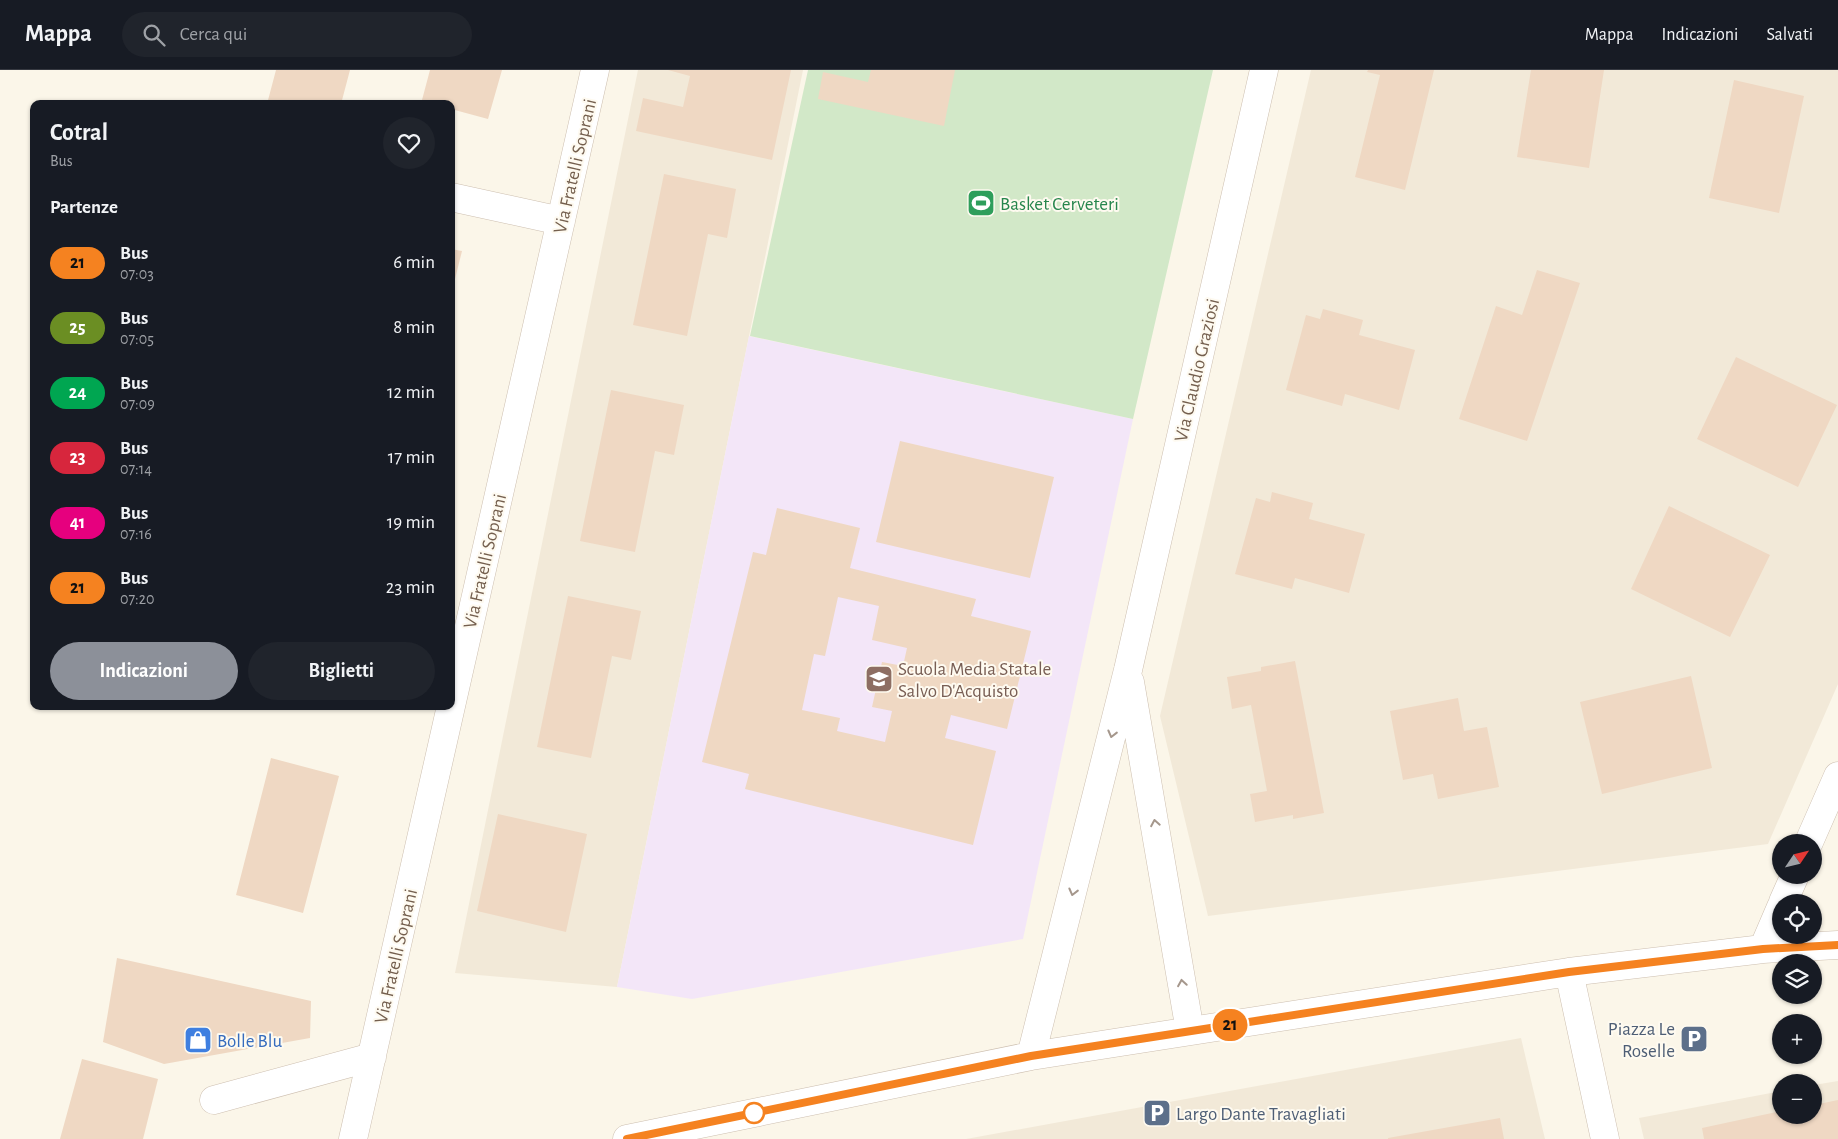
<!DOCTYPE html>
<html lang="it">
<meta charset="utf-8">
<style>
:root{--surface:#171b24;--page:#20242c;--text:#f1f3f6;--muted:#9ea1a6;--line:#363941;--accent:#8c9099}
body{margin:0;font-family:"Alegreya Sans",sans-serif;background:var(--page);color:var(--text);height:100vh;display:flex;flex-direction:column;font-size:19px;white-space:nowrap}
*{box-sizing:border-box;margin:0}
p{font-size:16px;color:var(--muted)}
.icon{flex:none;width:28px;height:28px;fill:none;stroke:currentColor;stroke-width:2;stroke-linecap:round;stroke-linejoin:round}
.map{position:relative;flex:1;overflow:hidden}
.sheet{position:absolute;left:30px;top:30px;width:425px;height:610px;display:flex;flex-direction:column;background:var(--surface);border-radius:10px;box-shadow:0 1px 4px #0004}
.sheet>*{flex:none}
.badge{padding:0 10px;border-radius:16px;font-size:18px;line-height:32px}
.needle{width:32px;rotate:55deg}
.fabs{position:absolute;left:1772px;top:764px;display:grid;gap:10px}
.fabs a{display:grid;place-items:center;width:50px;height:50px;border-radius:50%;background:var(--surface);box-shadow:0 1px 4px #0004;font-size:25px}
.map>.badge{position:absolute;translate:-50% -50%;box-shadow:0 0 0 2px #fff}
h2{padding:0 20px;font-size:19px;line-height:45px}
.round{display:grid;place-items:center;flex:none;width:52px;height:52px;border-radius:26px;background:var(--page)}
.head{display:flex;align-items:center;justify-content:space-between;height:85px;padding:0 20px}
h1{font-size:24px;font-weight:700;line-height:38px}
.action{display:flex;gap:10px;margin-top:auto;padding:10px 20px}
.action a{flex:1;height:58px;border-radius:30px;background:var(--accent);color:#fff;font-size:20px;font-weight:700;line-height:58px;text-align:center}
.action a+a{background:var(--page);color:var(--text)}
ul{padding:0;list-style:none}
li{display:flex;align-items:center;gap:15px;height:65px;padding:0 20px}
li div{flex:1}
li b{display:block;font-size:19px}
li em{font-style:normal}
li .badge{min-width:55px;font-weight:700;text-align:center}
header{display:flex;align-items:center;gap:30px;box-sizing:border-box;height:70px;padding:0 25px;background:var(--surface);border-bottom:1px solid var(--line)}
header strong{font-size:24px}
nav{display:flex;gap:28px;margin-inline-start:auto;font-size:18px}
.search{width:350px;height:45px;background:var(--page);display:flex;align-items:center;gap:12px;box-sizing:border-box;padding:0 18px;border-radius:28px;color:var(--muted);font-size:19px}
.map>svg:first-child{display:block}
</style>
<header>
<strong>Mappa</strong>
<div class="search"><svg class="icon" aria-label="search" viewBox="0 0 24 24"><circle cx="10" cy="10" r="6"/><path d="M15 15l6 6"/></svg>Cerca qui</div>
<nav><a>Mappa</a><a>Indicazioni</a><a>Salvati</a></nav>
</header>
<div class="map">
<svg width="1838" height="1069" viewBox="0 0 1838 1069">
<rect width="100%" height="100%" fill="#fbf6e9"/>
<path fill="#f2e9d8" d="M638 0H803L617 917 455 903Z
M1311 0H1838V614L1768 774 1208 846 1160 646Z
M1521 968 1545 1069H966Z
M1838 1011V1069H1644L1639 1048 1781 1021V1045H1814V1015Z"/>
<path fill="#f3e6f8" d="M749 266 1133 349 1023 869 692 929 617 917Z"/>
<path fill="#d2e8c8" d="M808 0H1213L1133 349 750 266Z"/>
<path fill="#efd8c3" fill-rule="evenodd" d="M276 0H350L341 34H267Z
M430 0H502L488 49 451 39V34H434L422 30Z
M668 0H791L772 90 636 61 643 28 683 37 690 6Z
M871 0H955L944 56 818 29 823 2 868 12Z
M1368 0H1434L1405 120 1355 107 1380 5 1367 2Z
M1531 0H1604L1589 98 1517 87Z
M1734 10 1804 26 1779 143 1709 128Z
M664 104 736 119 727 168 708 164 687 266 633 255Z
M451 179 462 181 452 221H451Z
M1537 200 1580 213 1527 371 1459 349 1496 236 1522 245Z
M1323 239 1363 250 1359 265 1415 280 1399 340 1345 324 1342 336 1286 320 1306 245 1320 249Z
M1736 287 1837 335 1798 417 1697 369Z
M611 320 684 335 674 385 655 381 635 482 580 471Z
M900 371 1054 407 1030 508 876 472Z
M1272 422 1313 433 1309 449 1365 464 1349 523 1295 508 1292 519 1235 504 1256 428 1270 432Z
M1669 436 1770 485 1730 567 1631 519Z
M777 438 860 458 850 498 976 529 971 546 1031 561 1007 659 951 645 945 668 996 681 973 775 745 719 749 704 702 692 753 482 766 485ZM838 527 879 536 872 570 907 578 903 596 882 592 872 637 892 641 885 672 837 661 840 648 802 640 814 584 825 586Z
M568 526 641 541 631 590 612 586 591 688 537 677Z
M1295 591 1324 743 1293 749V745L1255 752 1250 724 1267 721 1251 635 1232 639 1227 607 1261 601V597Z
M1691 606 1712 698 1602 724 1580 632Z
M1458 628 1464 661 1487 657 1499 717 1438 729 1433 704 1403 710 1390 641Z
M271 688 339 706 303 843 236 825Z
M498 744 587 764 566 862 477 841Z
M117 888 311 931 310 968 164 994 103 972Z
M82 989 158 1009 143 1069H60Z
M1838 1030V1069H1704L1702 1058 1781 1041V1045H1814V1035Z
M1500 1048 1504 1069H1388V1068Z"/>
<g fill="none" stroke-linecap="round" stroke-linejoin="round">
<defs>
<path id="minor" d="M451 127 561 151
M1130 612 1190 961
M1809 772 1838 706
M1783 832 1795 805
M1763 879 1781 837
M1569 902 1605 1069
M1031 986 1128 600 1264 0
M214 1030 372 987
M353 1069 595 0
M627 1069 1031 986 1569 902 1763 879 1838 875"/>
</defs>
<use href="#minor" stroke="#cdbfb0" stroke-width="29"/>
<use href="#minor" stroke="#fff" stroke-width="28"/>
</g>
<defs><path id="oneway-chevron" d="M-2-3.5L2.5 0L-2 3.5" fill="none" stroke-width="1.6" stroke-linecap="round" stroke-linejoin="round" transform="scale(1.25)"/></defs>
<g stroke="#a5978c">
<use href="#oneway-chevron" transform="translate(1112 664) rotate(104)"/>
<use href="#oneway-chevron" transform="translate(1155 753) rotate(-100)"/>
<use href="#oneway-chevron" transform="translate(1073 822) rotate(104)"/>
<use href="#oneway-chevron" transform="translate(1182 913) rotate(-99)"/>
</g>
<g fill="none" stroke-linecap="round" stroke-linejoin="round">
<defs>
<path id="line" d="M627 1069 1031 986 1569 902 1763 879 1838 875"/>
</defs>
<use href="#line" stroke="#fff" stroke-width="11"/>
<use href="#line" stroke="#f58220" stroke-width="8"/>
</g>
<defs>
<symbol id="stadium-square" viewBox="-11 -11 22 22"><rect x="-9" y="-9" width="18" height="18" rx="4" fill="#2e9e5b" stroke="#fefaf0"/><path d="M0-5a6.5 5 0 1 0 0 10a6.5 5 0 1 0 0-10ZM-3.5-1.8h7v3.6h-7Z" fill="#fff"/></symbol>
<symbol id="school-square" viewBox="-11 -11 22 22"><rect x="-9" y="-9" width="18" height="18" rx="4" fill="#8d6e63" stroke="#fefaf0"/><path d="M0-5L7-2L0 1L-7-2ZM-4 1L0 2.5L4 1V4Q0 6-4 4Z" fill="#fff"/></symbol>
<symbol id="parking-square" viewBox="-11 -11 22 22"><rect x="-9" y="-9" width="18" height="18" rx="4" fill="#5c6f8a" stroke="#fefaf0"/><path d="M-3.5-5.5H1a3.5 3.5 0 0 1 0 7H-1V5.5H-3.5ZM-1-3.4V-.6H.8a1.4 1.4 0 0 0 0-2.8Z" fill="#fff"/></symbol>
<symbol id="shop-square" viewBox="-11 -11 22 22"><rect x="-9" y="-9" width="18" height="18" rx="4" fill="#3f7fe0" stroke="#fefaf0"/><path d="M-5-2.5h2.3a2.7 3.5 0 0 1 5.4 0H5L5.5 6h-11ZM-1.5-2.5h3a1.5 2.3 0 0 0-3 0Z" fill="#fff"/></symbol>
</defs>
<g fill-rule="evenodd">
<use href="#stadium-square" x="965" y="117" width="32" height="32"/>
<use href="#school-square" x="863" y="593" width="32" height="32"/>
<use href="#parking-square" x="1678" y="953" width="32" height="32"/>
<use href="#shop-square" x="182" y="954" width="32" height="32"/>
<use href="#parking-square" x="1141" y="1027" width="32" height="32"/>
</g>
<circle fill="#fff" stroke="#f58220" stroke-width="2.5" cx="754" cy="1043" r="10"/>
<g text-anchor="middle" stroke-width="4" stroke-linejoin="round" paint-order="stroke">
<g font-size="19" fill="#745f4e" stroke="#fefaf0">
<text transform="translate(574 96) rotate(-77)" y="7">Via Fratelli Soprani</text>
<text transform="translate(1196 300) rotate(-77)" y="7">Via Claudio Graziosi</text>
<text transform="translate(484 491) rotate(-77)" y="7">Via Fratelli Soprani</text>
<text transform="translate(395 886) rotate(-77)" y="7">Via Fratelli Soprani</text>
</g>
<g font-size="19" fill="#27864d" stroke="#fefaf0" text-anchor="start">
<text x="1000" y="140">Basket Cerveteri</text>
</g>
<g font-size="19" fill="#785e54" stroke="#fefaf0" text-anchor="start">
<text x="898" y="605">Scuola Media Statale<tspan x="898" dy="22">Salvo D'Acquisto</tspan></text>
</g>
<g font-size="19" fill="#4e5e75" stroke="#fefaf0" text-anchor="end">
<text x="1675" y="965">Piazza Le<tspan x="1675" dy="22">Roselle</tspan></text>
<text x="1176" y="1050" text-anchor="start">Largo Dante Travagliati</text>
</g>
<g font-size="19" fill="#366cbe" stroke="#fefaf0" text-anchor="start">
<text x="217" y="977">Bolle Blu</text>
</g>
</g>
</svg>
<div class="fabs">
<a><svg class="needle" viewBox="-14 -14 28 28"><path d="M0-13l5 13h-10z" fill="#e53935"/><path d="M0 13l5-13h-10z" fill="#9ea1a6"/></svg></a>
<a><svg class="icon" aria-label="locate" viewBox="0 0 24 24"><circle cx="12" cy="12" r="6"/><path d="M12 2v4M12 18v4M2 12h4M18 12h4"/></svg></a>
<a><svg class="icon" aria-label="layers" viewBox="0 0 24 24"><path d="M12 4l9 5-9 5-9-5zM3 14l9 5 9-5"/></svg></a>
<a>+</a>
<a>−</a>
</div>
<b class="badge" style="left:1230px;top:955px;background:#f58220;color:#111">21</b>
<section class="sheet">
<div class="head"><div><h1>Cotral</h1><p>Bus</p></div><a class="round"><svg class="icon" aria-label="heart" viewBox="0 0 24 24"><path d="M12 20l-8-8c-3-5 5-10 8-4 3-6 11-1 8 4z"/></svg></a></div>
<h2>Partenze</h2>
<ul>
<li><span class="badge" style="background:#f58220;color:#111">21</span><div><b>Bus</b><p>07:03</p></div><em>6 min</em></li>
<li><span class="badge" style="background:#6b8e23;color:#fff">25</span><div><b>Bus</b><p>07:05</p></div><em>8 min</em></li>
<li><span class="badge" style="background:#00a651;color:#fff">24</span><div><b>Bus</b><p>07:09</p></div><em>12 min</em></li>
<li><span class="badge" style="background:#d7263d;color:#fff">23</span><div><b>Bus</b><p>07:14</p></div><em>17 min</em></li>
<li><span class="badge" style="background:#e6007e;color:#fff">41</span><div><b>Bus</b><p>07:16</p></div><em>19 min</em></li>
<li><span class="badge" style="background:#f58220;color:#111">21</span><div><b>Bus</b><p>07:20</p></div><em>23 min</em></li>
</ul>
<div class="action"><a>Indicazioni</a><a>Biglietti</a></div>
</section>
</div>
